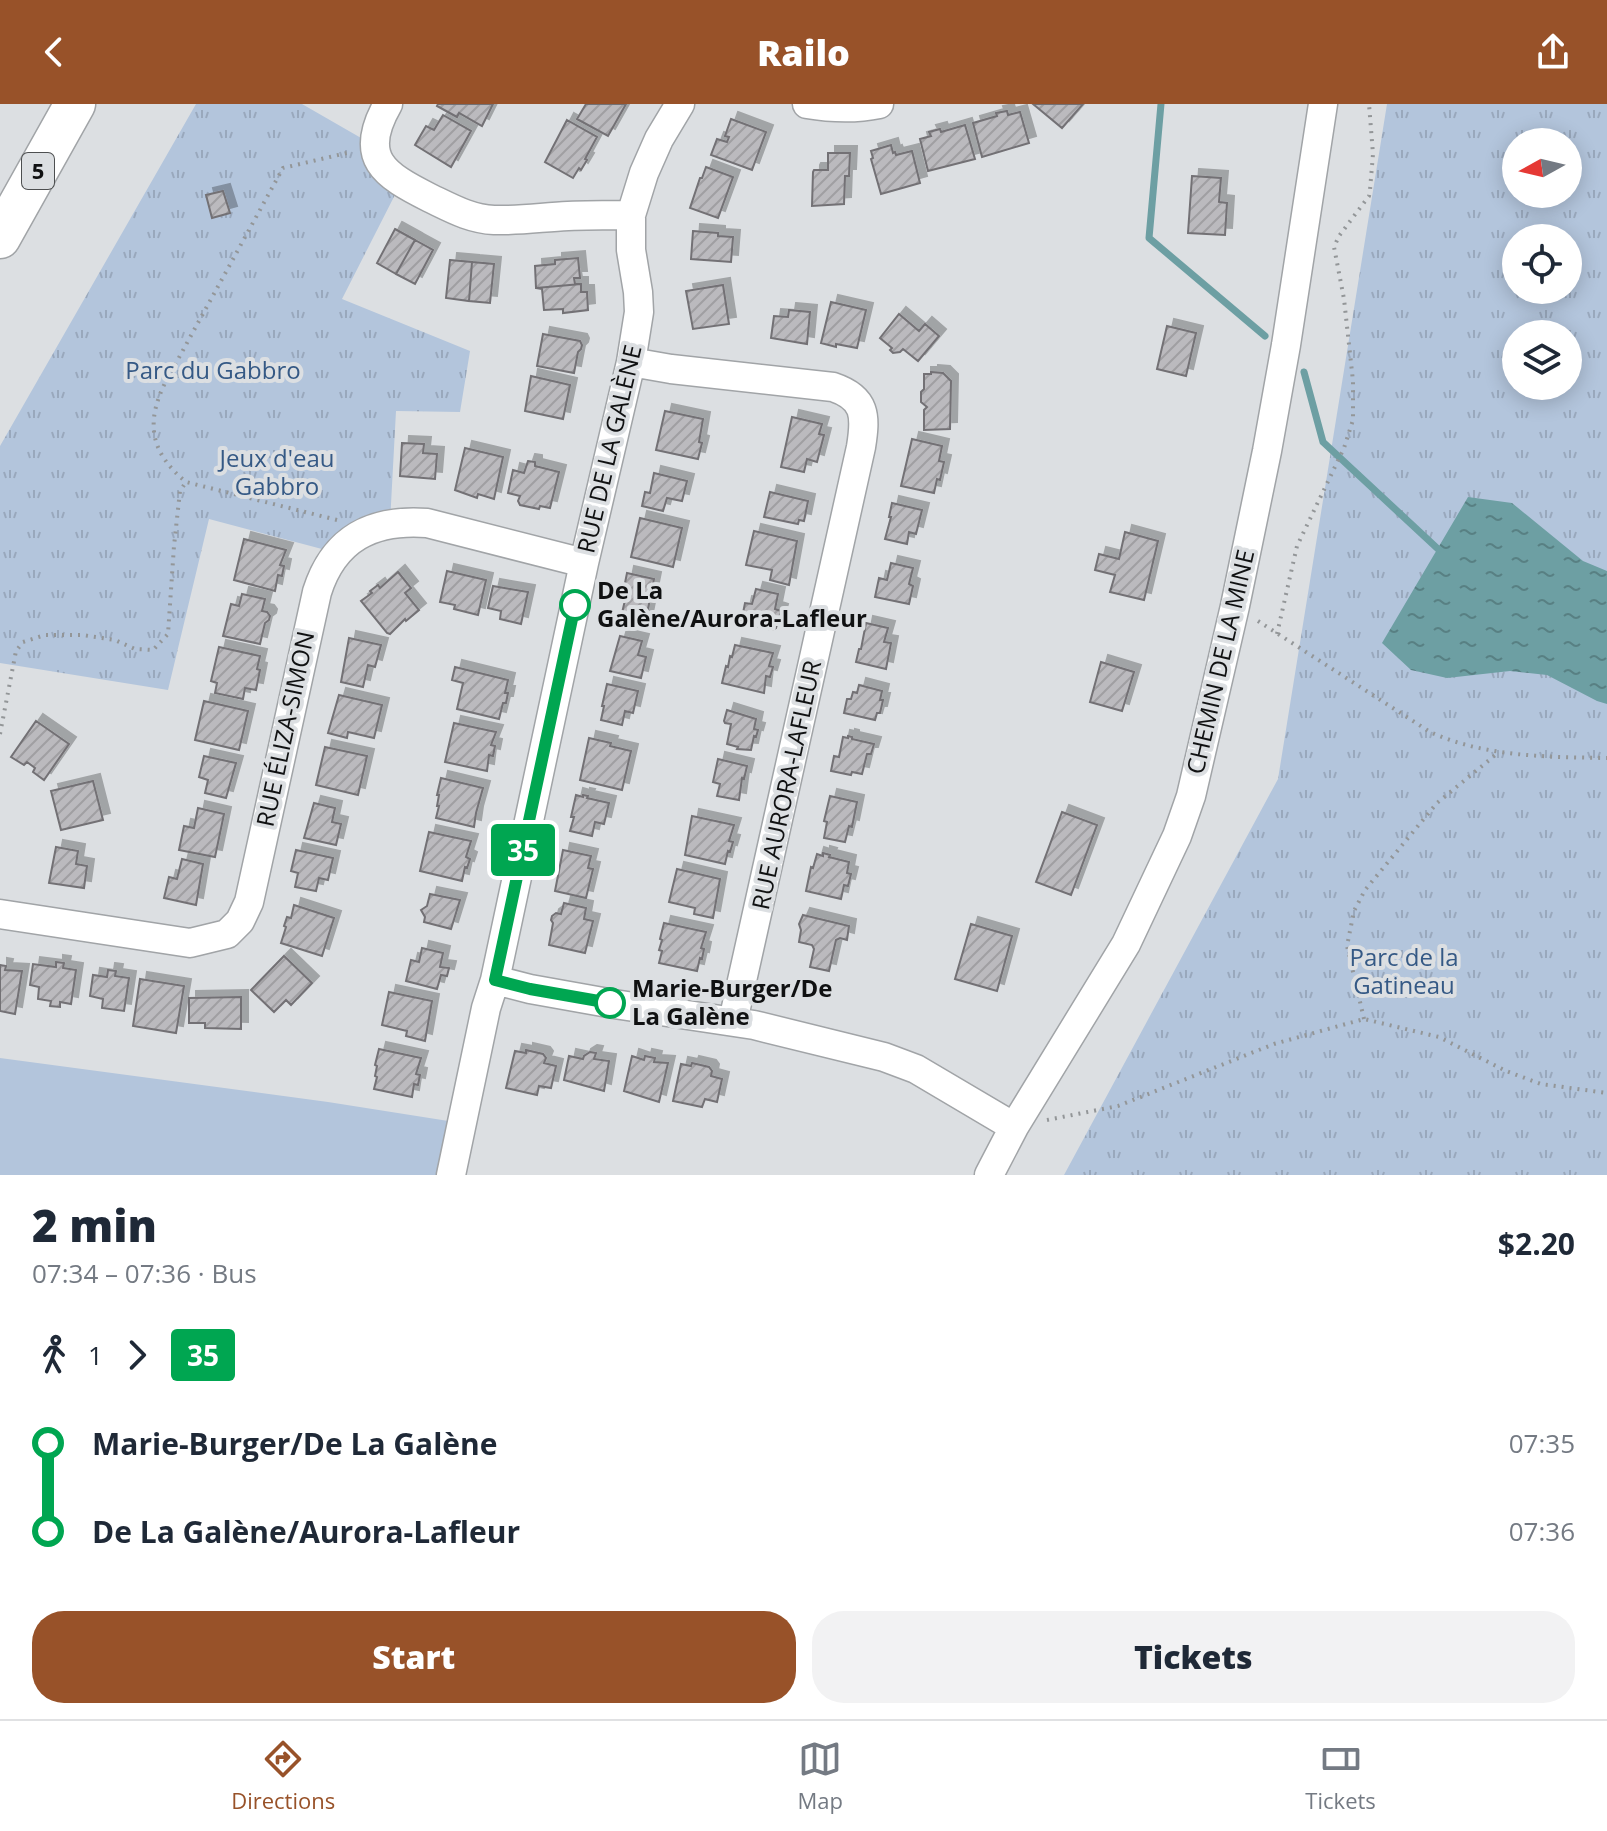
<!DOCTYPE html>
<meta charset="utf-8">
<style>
:root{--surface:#fff;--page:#f2f2f3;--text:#1f2937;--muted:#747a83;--line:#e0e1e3;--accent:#985229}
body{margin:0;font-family:"Open Sans",sans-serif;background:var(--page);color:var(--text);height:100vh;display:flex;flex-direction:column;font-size:30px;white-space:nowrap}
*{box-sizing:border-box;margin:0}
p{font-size:26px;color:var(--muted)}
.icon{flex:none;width:44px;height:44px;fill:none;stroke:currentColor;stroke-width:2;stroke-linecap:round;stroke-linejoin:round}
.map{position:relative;height:1071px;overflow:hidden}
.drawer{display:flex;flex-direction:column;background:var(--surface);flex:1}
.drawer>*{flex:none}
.badge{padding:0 16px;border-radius:6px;font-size:28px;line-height:52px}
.needle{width:52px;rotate:262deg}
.buttons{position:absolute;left:1502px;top:24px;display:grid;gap:16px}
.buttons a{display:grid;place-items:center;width:80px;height:80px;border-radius:50%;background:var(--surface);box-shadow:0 4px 20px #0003;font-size:40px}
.map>.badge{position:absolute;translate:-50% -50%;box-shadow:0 0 0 4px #fff}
.legs{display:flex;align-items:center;gap:12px;height:88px;padding:0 32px;font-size:26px}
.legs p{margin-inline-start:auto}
.head{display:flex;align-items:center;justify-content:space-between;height:136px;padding:0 32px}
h1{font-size:44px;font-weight:800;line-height:60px}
.cta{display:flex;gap:16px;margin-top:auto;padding:16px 32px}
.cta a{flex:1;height:92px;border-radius:32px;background:var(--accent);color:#fff;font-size:32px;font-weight:800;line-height:92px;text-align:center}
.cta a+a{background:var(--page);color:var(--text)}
ul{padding:0 32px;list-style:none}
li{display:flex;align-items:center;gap:28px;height:88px;font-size:30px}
li i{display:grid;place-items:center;width:12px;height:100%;margin:0 10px;background:currentColor}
li i::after{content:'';width:20px;height:20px;margin:-10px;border:6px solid;border-radius:50%;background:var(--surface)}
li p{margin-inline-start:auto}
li:first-child i{background:linear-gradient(#0000 50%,currentColor 0)}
li:last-child i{background:linear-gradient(currentColor 50%,#0000 0)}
header{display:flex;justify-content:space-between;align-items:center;height:104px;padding:0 32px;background:var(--accent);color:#fff;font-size:36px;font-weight:800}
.tabs{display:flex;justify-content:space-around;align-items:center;height:112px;border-top:2px solid var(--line);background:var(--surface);font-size:22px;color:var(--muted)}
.tabs a{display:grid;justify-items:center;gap:4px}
.tabs .selected{color:var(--accent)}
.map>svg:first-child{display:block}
</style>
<header><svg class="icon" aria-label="back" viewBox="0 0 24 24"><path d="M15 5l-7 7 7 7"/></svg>Railo<svg class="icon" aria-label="share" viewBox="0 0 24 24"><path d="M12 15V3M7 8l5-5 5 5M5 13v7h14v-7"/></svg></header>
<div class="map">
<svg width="1607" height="1071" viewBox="0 0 1607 1071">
<defs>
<pattern id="park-tufts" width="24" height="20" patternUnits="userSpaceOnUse" patternTransform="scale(2)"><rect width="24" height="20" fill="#b3c5dc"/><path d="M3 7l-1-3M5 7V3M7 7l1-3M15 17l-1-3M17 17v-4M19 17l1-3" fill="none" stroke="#99a8bc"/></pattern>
<pattern id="water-ripples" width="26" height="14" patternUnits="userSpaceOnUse" patternTransform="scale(2)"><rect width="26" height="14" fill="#6d9fa3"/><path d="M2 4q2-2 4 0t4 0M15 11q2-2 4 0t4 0" fill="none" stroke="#588083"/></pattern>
<pattern id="building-hatch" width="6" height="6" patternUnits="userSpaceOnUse" patternTransform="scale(2)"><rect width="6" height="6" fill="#bbbabe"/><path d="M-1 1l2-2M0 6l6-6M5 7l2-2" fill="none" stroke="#a09fa2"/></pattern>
<filter id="shadow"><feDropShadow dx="7" dy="-7" stdDeviation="0" flood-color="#0004"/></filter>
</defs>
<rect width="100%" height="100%" fill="#dcdfe2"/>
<path fill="#b3c5dc" d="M0 954 328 998 461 1019 451 1071H0Z"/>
<path fill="url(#park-tufts)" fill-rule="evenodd" d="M196 0H302L375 42 401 79 342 195 470 247 460 308 396 307 390 419 337 449 209 415 168 586 0 559V342Z
M1387 0H1607V1071H1064L1278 675ZM1516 38H1568V90H1516ZM1516 134H1568V186H1516ZM1516 230H1568V282H1516Z"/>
<path fill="url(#water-ripples)" d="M1468 393 1512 399 1583 457 1607 467V600L1597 597 1547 571 1510 567 1447 574 1411 566 1382 539Z"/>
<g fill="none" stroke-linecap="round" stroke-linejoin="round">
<path stroke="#6d9fa3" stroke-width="7" d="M1161 0 1149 134 1265 232
M1304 268 1323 338 1438 445"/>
</g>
<path fill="url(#building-hatch)" stroke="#737175" stroke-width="2" filter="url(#shadow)" d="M438 0H493L482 22 459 9 457 13 437 2Z
M586 0H626L608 32 577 15Z
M1033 0H1083L1062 24Z
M1007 7 1008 11 1020 8 1029 39 982 53 973 19 997 12 996 9Z
M443 11 471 27 451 63 415 41 426 22 434 26Z
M731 15 766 28 752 66 711 51 717 35 727 38 729 33 725 32Z
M567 16 597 33 585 55 587 56 581 66 579 64 573 74 545 58Z
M965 21 975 55 928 67 920 35 931 32 929 28 940 25 941 28Z
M891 41 893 49 895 48 896 51 912 47 920 79 881 90 871 55 873 54 871 47Z
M828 49H850L849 72H845L844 100 812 102 813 68 814 66H828Z
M706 63 733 73 718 114 690 104 700 74H702Z
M1192 72 1221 74 1219 98 1227 99 1225 131 1188 129Z
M223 87 230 109 212 114 206 91Z
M395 125 415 136 396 170 377 159Z
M693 127 718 129V132L733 133 731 158 691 155Z
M415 136 433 146 415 180 396 170Z
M578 154 580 174H574L575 180H581L536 184 535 162 555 160V156Z
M450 156 472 158 469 197 446 194Z
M472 158 494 160 490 199 469 197Z
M581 180V188H587L588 206 563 209V205L544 206 542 185 536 184Z
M723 181 729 220 693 225 686 187Z
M831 198 866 206 857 244 836 240V243L821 239Z
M789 206 810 208 807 240 771 234 774 212 788 213Z
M899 210 919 227 925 220 939 232 918 257 903 245 900 248 893 249 890 246 892 244 880 234Z
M1167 222 1196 229 1186 272 1157 265Z
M543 230 580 237 582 241 581 245 578 248 574 269 537 262Z
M931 268 943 269 951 277 950 325 924 326V306L927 303 921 298V288L924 285V270H931Z
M531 272 570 281 563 315 525 307Z
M665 307 703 315 699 338 702 339 698 355 656 346Z
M792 313 822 320 819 330 824 331 817 358 807 355 804 368 781 363Z
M912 335 942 342 939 357 944 358 940 376 937 375 934 389 901 382Z
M402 339 424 340 423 349 437 350 435 375 400 372Z
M465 344 503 353 494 395 478 390 477 394 455 386Z
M528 357 535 358V362L559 368 550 404 540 402 539 405 520 401 518 397 520 392 508 389 513 366 524 369Z
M654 369 687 377 682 397 667 394 663 407 642 402 645 388 650 389Z
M770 388 808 397 804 417 799 416 798 420 764 413Z
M892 399 922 406 916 430 909 428 907 440 885 435 891 413H889Z
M640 414 682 424 673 463 631 453Z
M754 427 797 437 789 481 770 476 772 466 746 461Z
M1125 428 1158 437 1144 496 1110 488 1115 471 1095 466 1099 450 1119 455Z
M244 435 286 446 280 461 284 462 282 472 278 471 275 487 234 476Z
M891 459 913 464 909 480 913 482 909 500 875 493 879 474 887 476Z
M447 467 486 476 478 511 454 505 455 501 440 498Z
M398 468 411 484 405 489 419 506 406 517 405 515 390 530 387 529 361 497 372 489 370 487 378 481 380 484Z
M627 469 654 475 646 515 622 509 626 492 624 484Z
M493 482 528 488 521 520 500 515 501 507 488 504Z
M756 485 778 490 775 505 781 507 779 514 774 517 777 520 776 524 772 526 741 519 745 499 752 500Z
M242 490 265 495 262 507 267 508 270 512 269 516 265 519 260 540 223 532 231 500 239 502Z
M866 519 888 524 884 538 891 539 886 565 856 558 859 545H861Z
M620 532 642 537 638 551 646 553 641 574 610 567Z
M349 534 381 541 375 563 368 561 363 583 341 578Z
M735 541 773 549 769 562 773 563 770 573 766 572 764 589 722 579 726 562 728 563 730 552 732 553Z
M219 543 260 552 257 565 260 566 256 586 245 584 243 595 215 589 217 579 211 577Z
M1101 558 1134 568 1122 607 1090 598Z
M455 563 508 576 505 589H508L506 599H503L499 615 457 605 463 579 452 576Z
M607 580 638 587 633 609 625 607 622 621 601 616 604 602H602Z
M859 581 882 587 880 596H883L880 609H877L875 616 844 609 847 595H851L853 588 857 589Z
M339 591 382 601 374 634 348 628 347 634 328 629Z
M204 597 248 607 239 646 195 636Z
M727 606 756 615 754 625 758 626 756 633 754 632 751 646 737 645 738 643 727 640 731 620 725 619 724 617Z
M36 617 69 640 44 676 33 668 35 664 27 658 24 661 11 653Z
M454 619 496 628 491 641 495 642 493 652 489 651 487 667 445 658Z
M848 632 852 633V635L874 640 871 650H867L862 670 852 668 851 671 831 667 834 652 839 653 843 633 848 634Z
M589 634 611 639 610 642 631 647 622 686 580 676Z
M325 643 367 652 358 691 316 681Z
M204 652 236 659 226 694 205 689 208 676 199 673Z
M718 655 747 662 744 675 742 674 739 696 717 692 720 680 713 678Z
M441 674 483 684 476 709 474 723 436 714 439 702H437L439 691H437Z
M93 677 103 716 61 726 51 687Z
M576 691 583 693V691L588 692 587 694 609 699 604 720 595 718 592 732 570 727 574 713H571Z
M830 692 857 698 852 723 849 722 845 738 824 734 827 718 824 717Z
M314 699 335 704 332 718 341 720 336 741 304 734Z
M198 704 224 710 215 753 179 746 184 722 194 724Z
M1062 708 1097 721 1071 791 1036 778Z
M692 712 734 721 729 737 733 738 730 748 728 747 725 760 685 751Z
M429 728 471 737 466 753 470 755 467 764 465 763 462 777 420 767Z
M56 743 78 747 76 760 87 762 84 784 49 779Z
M296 746 333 754 328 776 319 774 316 787 295 783 298 769 291 767Z
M563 746 591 752 588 764 593 765 586 794 555 787Z
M823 749 830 751 829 753 849 758 847 769 851 770 848 782 844 781 841 795 806 787 811 763 813 764 817 750 823 752Z
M182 755 203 760 196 801 164 794 169 773 177 775Z
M677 765 720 775 713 814 694 810 695 804 669 798Z
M430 790 460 796 451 825 424 818 425 813 421 806 427 802Z
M564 799 586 804 584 815 593 817 585 849 549 841 553 819 551 816 552 812 556 809 561 810Z
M294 801 334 814 322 852 281 839 286 823 284 822 287 813 291 814Z
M803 811 849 822 847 836 840 834 836 836 829 867 810 863 814 845 812 841 799 838 801 826 799 820Z
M664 819 706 828 701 844 704 845 702 855 700 854 697 867 659 859 662 847 659 846 662 836 660 835Z
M971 820 1012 832 997 887 955 875Z
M422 844 443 849 440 863 449 864 447 872 441 871 437 885 406 877 411 856 419 858Z
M284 852 312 879 291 901 286 896 274 908 251 886Z
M56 858 64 859 63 864 76 866 71 900 60 898V903L50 902 51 897 38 895 39 883 30 881 33 860 56 863Z
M0 861 6 862 5 866 22 867 15 910 0 907Z
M108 866 116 867 115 872 129 874 124 907 102 904 103 895 90 892 93 871 107 873Z
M140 875 184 882 176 929 133 922Z
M389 888 432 897 425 937 406 932 407 927 382 921Z
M241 893V925L205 924V919H189V894Z
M379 945 421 954 416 970 420 971 418 981 414 980 412 993 374 985 377 973 375 972 377 962 375 961Z
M526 946 543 950 546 954 544 959 556 962 551 984 539 982 537 991 506 984 515 947 526 949Z
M590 948 596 949 594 955 609 957 604 987 564 976 569 952 583 955 584 952Z
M632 952 644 956 645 952 655 954 654 958 668 959 659 998 624 987Z
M692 959 709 963 712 967 711 972 722 975 717 998 705 995 702 1003 673 997 681 960 691 962Z"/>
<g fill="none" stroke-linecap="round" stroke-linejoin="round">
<defs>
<path id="minor" d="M388 0C357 54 384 71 430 94 451 104 470 115 494 116 519 117 544 113 568 112 589 111 610 111 631 111
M807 0C831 4 855 5 879 0
M631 258 671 265 833 283C866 294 866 312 861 343L733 917
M0 810 190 839 227 830 240 817 249 798 317 488C334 434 373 415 427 419L584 459
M495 876 530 885 614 900 754 921 884 953 916 965 1014 1023
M451 1071 486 904 495 876 584 459 631 258 639 208 638 188 631 146V111L644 69 659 35 680 0
M989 1071 1014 1023 1126 840 1177 732 1191 692 1235 502 1267 347 1286 241 1323 0"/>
<path id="highway" d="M0 134 75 0"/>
</defs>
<use href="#minor" stroke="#a1a4a7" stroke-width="31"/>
<use href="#highway" stroke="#a1a4a7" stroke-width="43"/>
<path stroke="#939698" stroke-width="4" stroke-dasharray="2 6" stroke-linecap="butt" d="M337 416 186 378C151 349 145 320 165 279L283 64 351 48
M1258 517 1430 628C1485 653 1547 653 1607 654
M1277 530 1297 442 1344 344 1353 316V277L1344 195 1334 143 1339 132 1369 92 1370 86 1373 50 1369 0
M0 630 16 547 23 538 45 531H82L115 536 135 545 153 546 168 530 174 442 180 387 186 378
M1364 915 1347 842 1354 807 1365 786 1437 699 1499 648
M1047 1016 1118 1002 1274 940 1364 915 1439 933 1506 967 1541 980 1607 989"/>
<use href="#minor" stroke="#fff" stroke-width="28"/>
<use href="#highway" stroke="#fff" stroke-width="40"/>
</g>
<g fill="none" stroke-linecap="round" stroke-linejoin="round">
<defs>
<path id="line-1" d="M575 501 495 876 530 885 610 899"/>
</defs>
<use href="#line-1" stroke="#fff" stroke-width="18"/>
<use href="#line-1" stroke="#00a651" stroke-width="12"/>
</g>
<g fill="#fff" stroke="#00a651" stroke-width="4">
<circle cx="575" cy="501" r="14"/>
<circle cx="610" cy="899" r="14"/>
</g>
<g text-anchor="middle" stroke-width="8" stroke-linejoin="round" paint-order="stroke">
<rect fill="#dcdfe2" stroke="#4d4f50" stroke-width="2" x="22" y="49" width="32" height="36" rx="6"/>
<g font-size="22" font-weight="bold" fill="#101112">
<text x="38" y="75">5</text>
</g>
<g font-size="24" fill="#355985" stroke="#dcdfe2">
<text x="213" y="275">Parc du Gabbro</text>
<text x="277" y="363">Jeux d'eau<tspan x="277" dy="28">Gabbro</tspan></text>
<text x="1404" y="862">Parc de la<tspan x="1404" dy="28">Gatineau</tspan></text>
</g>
<g font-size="24" fill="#101112" stroke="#dcdfe2">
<text transform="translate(610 345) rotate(-77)" y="8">RUE DE LA GALÈNE</text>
<text transform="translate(1221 558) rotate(-77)" y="8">CHEMIN DE LA MINE</text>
<text transform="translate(286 625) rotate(-78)" y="8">RUE ÉLIZA-SIMON</text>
<text transform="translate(787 681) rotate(-78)" y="8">RUE AURORA-LAFLEUR</text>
</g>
<g font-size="24" font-weight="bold" fill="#101112" stroke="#dcdfe2" text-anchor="start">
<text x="597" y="495">De La<tspan x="597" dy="28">Galène/Aurora-Lafleur</tspan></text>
<text x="632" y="893">Marie-Burger/De<tspan x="632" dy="28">La Galène</tspan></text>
</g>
</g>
</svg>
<div class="buttons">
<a><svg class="needle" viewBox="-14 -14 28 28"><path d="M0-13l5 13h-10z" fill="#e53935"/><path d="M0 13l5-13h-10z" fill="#747a83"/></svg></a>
<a><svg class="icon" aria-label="locate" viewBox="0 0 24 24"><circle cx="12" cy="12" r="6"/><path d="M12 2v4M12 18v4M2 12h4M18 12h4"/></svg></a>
<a><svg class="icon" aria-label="layers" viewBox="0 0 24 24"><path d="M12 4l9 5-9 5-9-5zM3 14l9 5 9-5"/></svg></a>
</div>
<b class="badge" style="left:523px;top:746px;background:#00a651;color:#fff">35</b>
</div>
<section class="drawer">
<div class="head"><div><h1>2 min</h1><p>07:34 – 07:36 · Bus</p></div><b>$2.20</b></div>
<div class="legs"><svg class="icon" aria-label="walk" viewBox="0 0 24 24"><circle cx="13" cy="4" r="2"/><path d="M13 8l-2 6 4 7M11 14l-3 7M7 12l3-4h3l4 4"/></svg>1<svg class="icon" aria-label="forward" viewBox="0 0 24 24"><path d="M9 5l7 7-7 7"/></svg><b class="badge" style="background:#00a651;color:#fff">35</b></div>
<ul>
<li><i style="color:#00a651"></i><b>Marie-Burger/De La Galène</b><p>07:35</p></li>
<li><i style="color:#00a651"></i><b>De La Galène/Aurora-Lafleur</b><p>07:36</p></li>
</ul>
<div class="cta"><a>Start</a><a>Tickets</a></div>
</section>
<nav class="tabs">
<a class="selected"><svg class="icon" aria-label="directions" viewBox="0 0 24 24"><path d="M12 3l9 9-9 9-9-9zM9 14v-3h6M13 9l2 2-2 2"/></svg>Directions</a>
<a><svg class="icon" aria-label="map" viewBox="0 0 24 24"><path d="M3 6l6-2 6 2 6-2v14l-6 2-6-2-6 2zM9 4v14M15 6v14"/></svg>Map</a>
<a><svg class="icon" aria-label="tickets" viewBox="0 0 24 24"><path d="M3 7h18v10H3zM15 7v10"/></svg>Tickets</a>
</nav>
